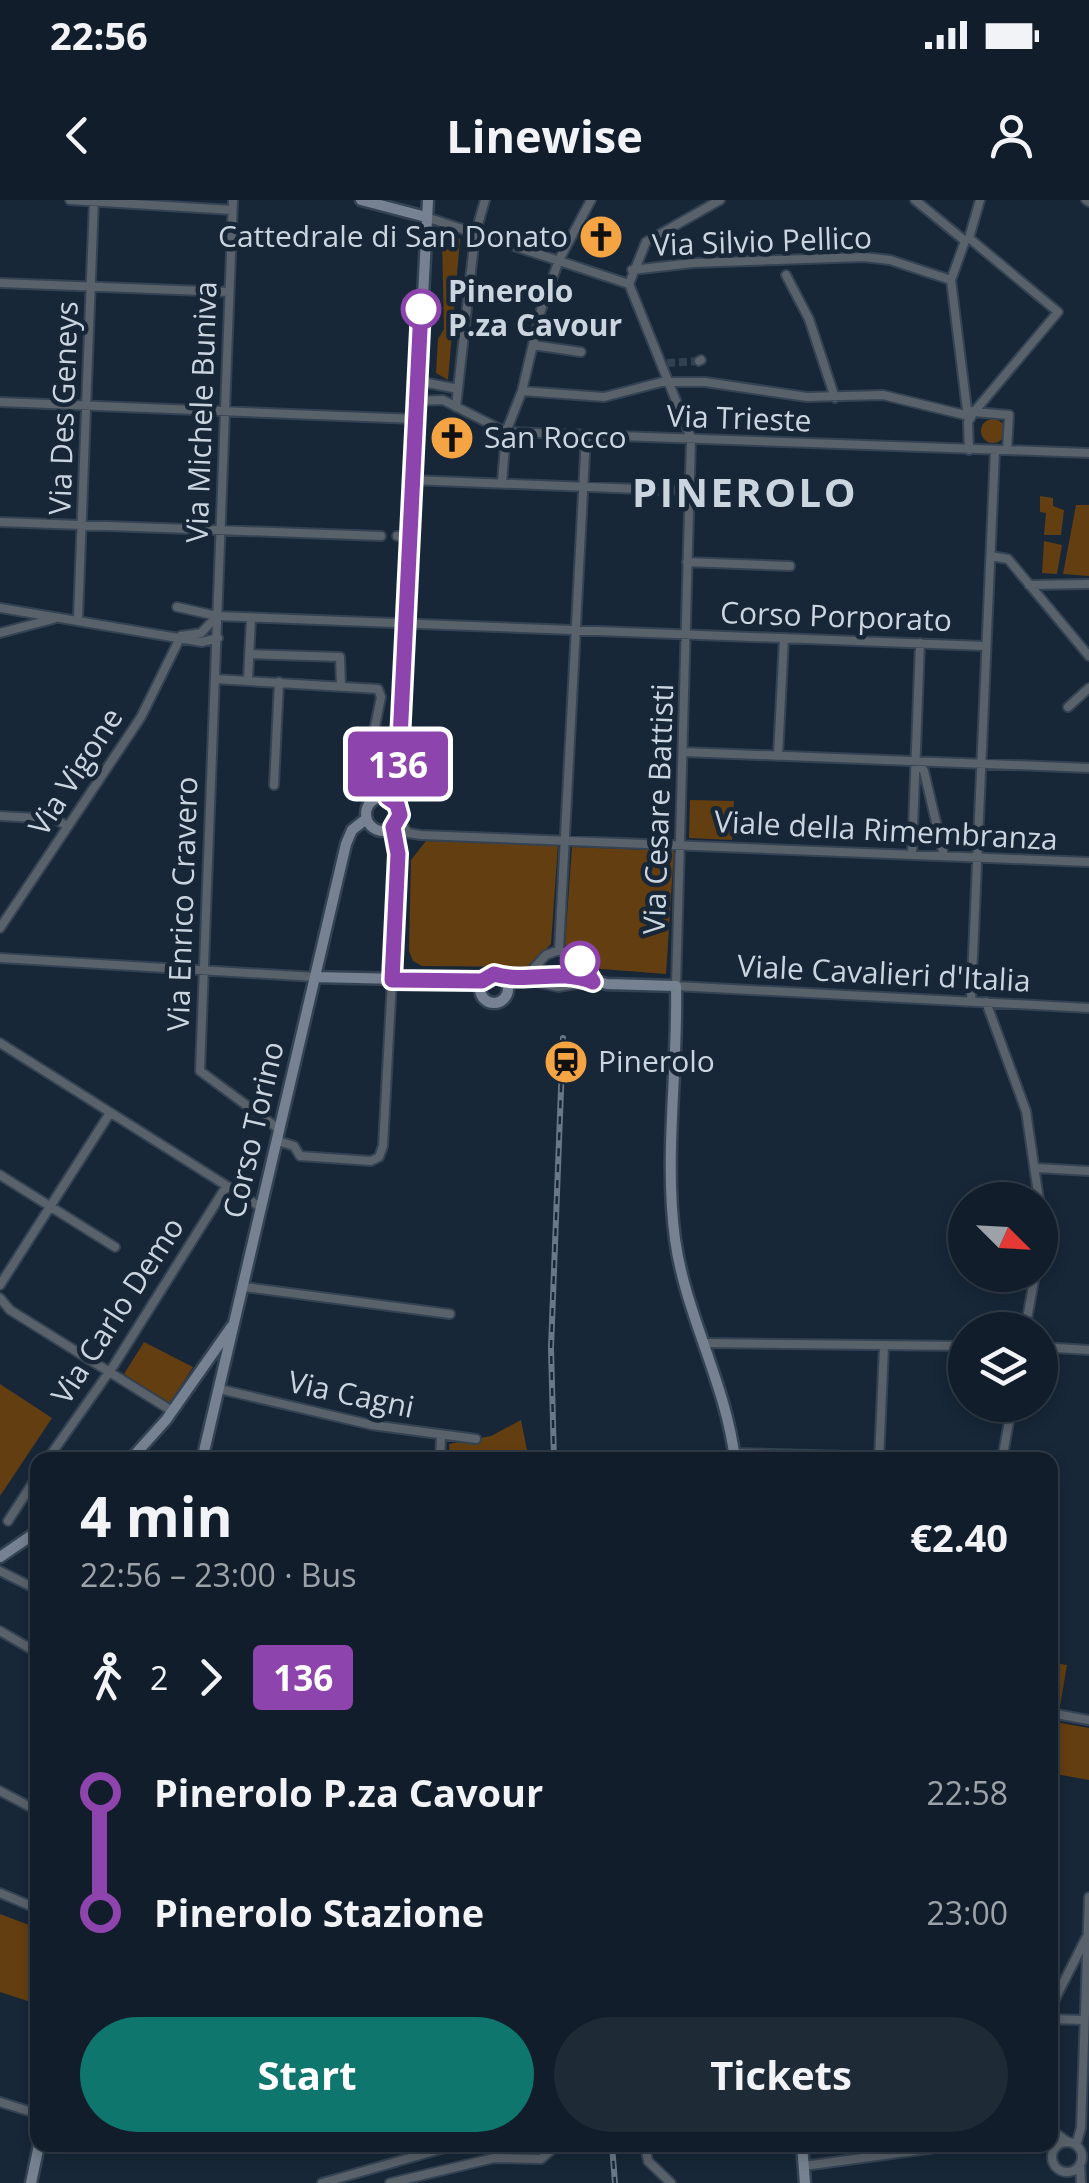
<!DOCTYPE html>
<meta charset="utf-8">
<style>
:root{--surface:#111d2a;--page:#1e2a36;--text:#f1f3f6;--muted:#9ca2a8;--line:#303b47;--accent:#0f766e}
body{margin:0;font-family:"Open Sans",sans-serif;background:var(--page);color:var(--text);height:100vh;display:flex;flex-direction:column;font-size:38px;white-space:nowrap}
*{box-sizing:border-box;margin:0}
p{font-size:32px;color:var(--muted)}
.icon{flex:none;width:55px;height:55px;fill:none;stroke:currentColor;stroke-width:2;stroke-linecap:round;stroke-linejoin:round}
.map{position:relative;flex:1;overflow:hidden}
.panel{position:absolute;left:30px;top:1252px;width:1028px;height:700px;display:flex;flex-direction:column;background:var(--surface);border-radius:20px;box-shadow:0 5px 15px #0003,0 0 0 2px var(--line)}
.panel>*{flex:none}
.badge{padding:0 20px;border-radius:8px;font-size:35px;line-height:65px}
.needle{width:65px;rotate:114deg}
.tools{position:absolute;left:948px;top:982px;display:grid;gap:20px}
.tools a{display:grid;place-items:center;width:110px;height:110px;border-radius:50%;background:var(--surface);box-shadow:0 5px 15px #0003,0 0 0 2px var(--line);font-size:50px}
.map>.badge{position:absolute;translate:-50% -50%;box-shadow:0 0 0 5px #fff}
.legs{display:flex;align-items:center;gap:15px;height:110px;padding:0 50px;font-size:32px}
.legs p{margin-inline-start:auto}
.summary{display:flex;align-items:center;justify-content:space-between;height:170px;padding:0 50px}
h1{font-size:55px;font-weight:700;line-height:75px}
.action{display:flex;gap:20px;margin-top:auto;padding:20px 50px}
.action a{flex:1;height:115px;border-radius:60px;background:var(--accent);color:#fff;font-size:40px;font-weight:700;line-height:115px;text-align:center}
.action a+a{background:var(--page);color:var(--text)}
ul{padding:0 50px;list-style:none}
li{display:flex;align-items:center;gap:35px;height:120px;font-size:38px}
li i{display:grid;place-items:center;width:15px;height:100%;margin:0 12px;background:currentColor}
li i::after{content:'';width:25px;height:25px;margin:-12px;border:8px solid;border-radius:50%;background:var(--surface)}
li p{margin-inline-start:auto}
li:first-child i{background:linear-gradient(#0000 50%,currentColor 0)}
li:last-child i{background:linear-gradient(currentColor 50%,#0000 0)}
.status{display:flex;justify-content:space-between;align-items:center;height:70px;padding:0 50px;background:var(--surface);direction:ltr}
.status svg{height:28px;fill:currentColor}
header{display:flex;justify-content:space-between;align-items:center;height:130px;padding:0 50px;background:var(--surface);font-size:45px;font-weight:700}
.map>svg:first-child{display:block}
</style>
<div class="status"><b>22:56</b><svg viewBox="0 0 49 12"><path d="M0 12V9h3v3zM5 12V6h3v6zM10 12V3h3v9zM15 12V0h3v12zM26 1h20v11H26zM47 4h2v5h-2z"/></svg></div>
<header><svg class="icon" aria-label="back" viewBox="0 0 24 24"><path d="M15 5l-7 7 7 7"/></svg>Linewise<svg class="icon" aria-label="person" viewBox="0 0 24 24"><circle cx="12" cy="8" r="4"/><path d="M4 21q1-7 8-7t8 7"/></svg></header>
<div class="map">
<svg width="1089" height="1983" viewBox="0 0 1089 1983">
<rect width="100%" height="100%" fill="#172738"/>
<path fill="#633e10" d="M447 37 460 39 448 180 436 173 438 139 444 129 442 41Z
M981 231a12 12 0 1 1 24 0a12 12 0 1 1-24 0Z
M1040 296 1053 298V306L1064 310 1061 335H1044L1046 313 1040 312Z
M1076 305H1089V376L1063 374Z
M1044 341 1062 345 1057 374 1042 373Z
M690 600 734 601 732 640 689 638Z
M426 641 558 645 551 744 528 767 422 766 413 761 409 751 411 660Z
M572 647 674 651 666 774 589 768 584 756 565 745Z
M144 1142 193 1167 170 1203 124 1174Z
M0 1184 52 1218 0 1296Z
M521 1220 529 1260H450L449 1244 491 1236Z
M1050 1462 1067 1465 1060 1506 1050 1504Z
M1050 1521 1089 1528V1580L1050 1573Z
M0 1714 37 1728V1804L0 1792Z"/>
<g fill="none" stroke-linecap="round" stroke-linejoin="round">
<path stroke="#324151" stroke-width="8" stroke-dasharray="8 4" stroke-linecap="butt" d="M667 163 699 161"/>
<defs>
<path id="street" d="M70 0 232 10
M233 0 200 871 280 930
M915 0 965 41
M1086 0 1089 2
M426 17 629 84
M969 38 980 0
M965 41 951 80 967 210 974 212 1058 112 969 38
M632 70 693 63 864 57 890 60 951 80
M786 75 809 119 835 198
M0 83 229 92
M629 84 691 238 676 786 1089 808
M629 84 646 42 720 0
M533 145 581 152
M699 161 701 160
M418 181 458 189
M522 191 604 197 662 182H705L807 197 883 195 969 216
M417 201 443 200 506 232 1089 253
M0 202 415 219
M456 207 475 35 485 0
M969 250 968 222 974 212 1009 215 1007 250
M412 280 689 291
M502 283 506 232 522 191 541 110 559 60 591 0
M0 322 381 336
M397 336H410
M991 356 1008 359 1089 456
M687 362 790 366
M1029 385 1089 384
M177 407 217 416 984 446
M0 408 202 442 218 438
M78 418 94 0
M0 433 53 419
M181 436 201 433 217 416
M250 454 340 457 341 485
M215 479 378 489 381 497 363 585 369 603
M248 480 251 418
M1068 507 1089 488
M684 552 1089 568
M778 556 784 438
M917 561 924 571 944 656
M274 585 279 482
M0 616 54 619 68 626
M398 620 408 633 421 635 1089 662
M912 655 920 443
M0 728 141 517 181 436
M559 750 586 235
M559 750 579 761 593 781 558 787 524 779 546 755Z
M0 758 315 777
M971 801 995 250
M986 802 1026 911 1039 1000
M0 843 262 1008
M278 941 294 946 300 956 371 961 379 957 383 946 392 780
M1037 968 1089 971
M0 975 115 1047
M0 1085 110 913
M244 1087 450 1114
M0 1098 10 1110 172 1211
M1025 1130 1035 1075
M706 1143 965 1146
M1040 1147 1089 1150
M219 1189 372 1225 476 1239
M734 1253 1002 1260
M47 1260 114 1165 226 987
M440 1260 441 1236
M879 1260 884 1146
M1002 1260 1012 1205
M8 1321 38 1275
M0 1371 38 1390
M0 1431 38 1453
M1050 1513 1089 1520
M0 1591 38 1611
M0 1693 38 1709
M1050 1819 1084 1820
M1051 1819 1052 1805 1086 1738
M0 1902 38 1914
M1050 1929 1068 1942
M1052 1957a15 15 0 1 1 30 0a15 15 0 1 1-30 0Z
M645 1945 648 1961 671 1983
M1076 1945 1081 1928 1089 1697
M1080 1964 1081 1983
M804 1966 957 1945
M322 1983 455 1945
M390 1983 494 1958 541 1959 557 1945"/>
<path id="secondary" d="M361 0 426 17
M388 597 399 560 428 0
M366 614a17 17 0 1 1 34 0a17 17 0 1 1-34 0Z
M480 789a14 14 0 1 1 28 0a14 14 0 1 1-28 0Z
M315 777 482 781
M392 780 398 654 393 627
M506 780 563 773 607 784 676 786C678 870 664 956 675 1039 685 1114 726 1183 735 1260
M130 1260 166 1220 232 1126
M202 1260 346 644 352 630 366 619
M0 1357 38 1331
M802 1945 805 1983
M31 1983 39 1945"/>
</defs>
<use href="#street" stroke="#344353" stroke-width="12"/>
<use href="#secondary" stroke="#344353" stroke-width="15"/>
<use href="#street" stroke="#59616a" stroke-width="8"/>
<use href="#secondary" stroke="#768291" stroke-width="10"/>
<defs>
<path id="rail" d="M554 1260 551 1148 563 838
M612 1945 615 1983"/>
</defs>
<use href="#rail" stroke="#6a7786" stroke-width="6"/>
<use href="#rail" stroke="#172738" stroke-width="2.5" stroke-dasharray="8" stroke-linecap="butt"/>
</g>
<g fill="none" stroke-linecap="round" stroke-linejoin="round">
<defs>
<path id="line-1" d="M421 109 399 560 388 598 397 604 400 615 393 627 398 654 392 780 482 781 494 774C527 784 558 768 593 782L580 761"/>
</defs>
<use href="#line-1" stroke="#fff" stroke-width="22"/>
<use href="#line-1" stroke="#8e44ad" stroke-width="15"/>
</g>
<defs>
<symbol id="church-disc" viewBox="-11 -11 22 22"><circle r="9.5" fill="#f4a443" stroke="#172738"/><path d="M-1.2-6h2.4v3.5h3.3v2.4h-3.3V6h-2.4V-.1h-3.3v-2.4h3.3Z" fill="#111"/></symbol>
<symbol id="station-disc" viewBox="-11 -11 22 22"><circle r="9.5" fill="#f4a443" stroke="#172738"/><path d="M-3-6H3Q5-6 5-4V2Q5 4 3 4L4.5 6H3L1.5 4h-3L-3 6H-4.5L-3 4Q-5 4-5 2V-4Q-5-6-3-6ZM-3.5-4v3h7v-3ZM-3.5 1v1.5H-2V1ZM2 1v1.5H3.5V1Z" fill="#111"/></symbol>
</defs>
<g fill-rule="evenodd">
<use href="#church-disc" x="576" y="12" width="50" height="50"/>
<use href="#church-disc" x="427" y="213" width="50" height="50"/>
<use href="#station-disc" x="541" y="837" width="50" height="50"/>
</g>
<g fill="#fff" stroke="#8e44ad" stroke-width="5">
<circle cx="421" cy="109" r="18"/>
<circle cx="580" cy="761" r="18"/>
</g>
<g text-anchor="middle" stroke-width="9" stroke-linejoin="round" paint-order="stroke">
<g font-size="30" fill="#cbd5e0" stroke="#172738" text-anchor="start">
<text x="568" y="47" text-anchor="end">Cattedrale di San Donato</text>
<text x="484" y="248">San Rocco</text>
<text x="598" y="872">Pinerolo</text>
</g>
<g font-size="30" fill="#cbd5e0" stroke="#172738">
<text transform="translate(762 42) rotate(-2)" y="10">Via Silvio Pellico</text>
<text transform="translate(64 208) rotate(-88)" y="10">Via Des Geneys</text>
<text transform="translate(202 212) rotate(-88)" y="10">Via Michele Buniva</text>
<text transform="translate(739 219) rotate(2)" y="10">Via Trieste</text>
<text transform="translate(836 417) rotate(2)" y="10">Corso Porporato</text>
<text transform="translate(76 572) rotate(-57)" y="10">Via Vigone</text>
<text transform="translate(659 609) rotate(-88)" y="10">Via Cesare Battisti</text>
<text transform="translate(886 631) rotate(3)" y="10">Viale della Rimembranza</text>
<text transform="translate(183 704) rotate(-88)" y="10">Via Enrico Cravero</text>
<text transform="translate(884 774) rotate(3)" y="10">Viale Cavalieri d'Italia</text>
<text transform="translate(254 930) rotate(-77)" y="10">Corso Torino</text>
<text transform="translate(118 1111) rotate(-57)" y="10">Via Carlo Demo</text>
<text transform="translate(351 1195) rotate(12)" y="10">Via Cagni</text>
</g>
<g font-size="30" font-weight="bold" fill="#cbd5e0" stroke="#172738" text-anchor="start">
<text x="448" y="102">Pinerolo<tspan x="448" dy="34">P.za Cavour</tspan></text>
</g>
<g font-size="40" font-weight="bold" letter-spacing="2.5" fill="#cbd5e0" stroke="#172738">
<text x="745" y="307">PINEROLO</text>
</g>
</g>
</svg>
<div class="tools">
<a><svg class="needle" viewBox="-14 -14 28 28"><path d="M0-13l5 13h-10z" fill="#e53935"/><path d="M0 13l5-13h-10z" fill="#9ca2a8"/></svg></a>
<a><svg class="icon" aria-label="layers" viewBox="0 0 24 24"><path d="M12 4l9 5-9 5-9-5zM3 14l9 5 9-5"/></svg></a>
</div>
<b class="badge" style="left:398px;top:564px;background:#8e44ad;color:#fff">136</b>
<section class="panel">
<div class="summary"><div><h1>4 min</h1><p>22:56 – 23:00 · Bus</p></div><b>€2.40</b></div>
<div class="legs"><svg class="icon" aria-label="walk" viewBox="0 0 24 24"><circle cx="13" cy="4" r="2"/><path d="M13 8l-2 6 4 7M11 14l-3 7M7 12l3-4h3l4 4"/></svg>2<svg class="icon" aria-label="forward" viewBox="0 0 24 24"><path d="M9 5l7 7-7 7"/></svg><b class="badge" style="background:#8e44ad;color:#fff">136</b></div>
<ul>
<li><i style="color:#8e44ad"></i><b>Pinerolo P.za Cavour</b><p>22:58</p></li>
<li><i style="color:#8e44ad"></i><b>Pinerolo Stazione</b><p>23:00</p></li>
</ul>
<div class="action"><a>Start</a><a>Tickets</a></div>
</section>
</div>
